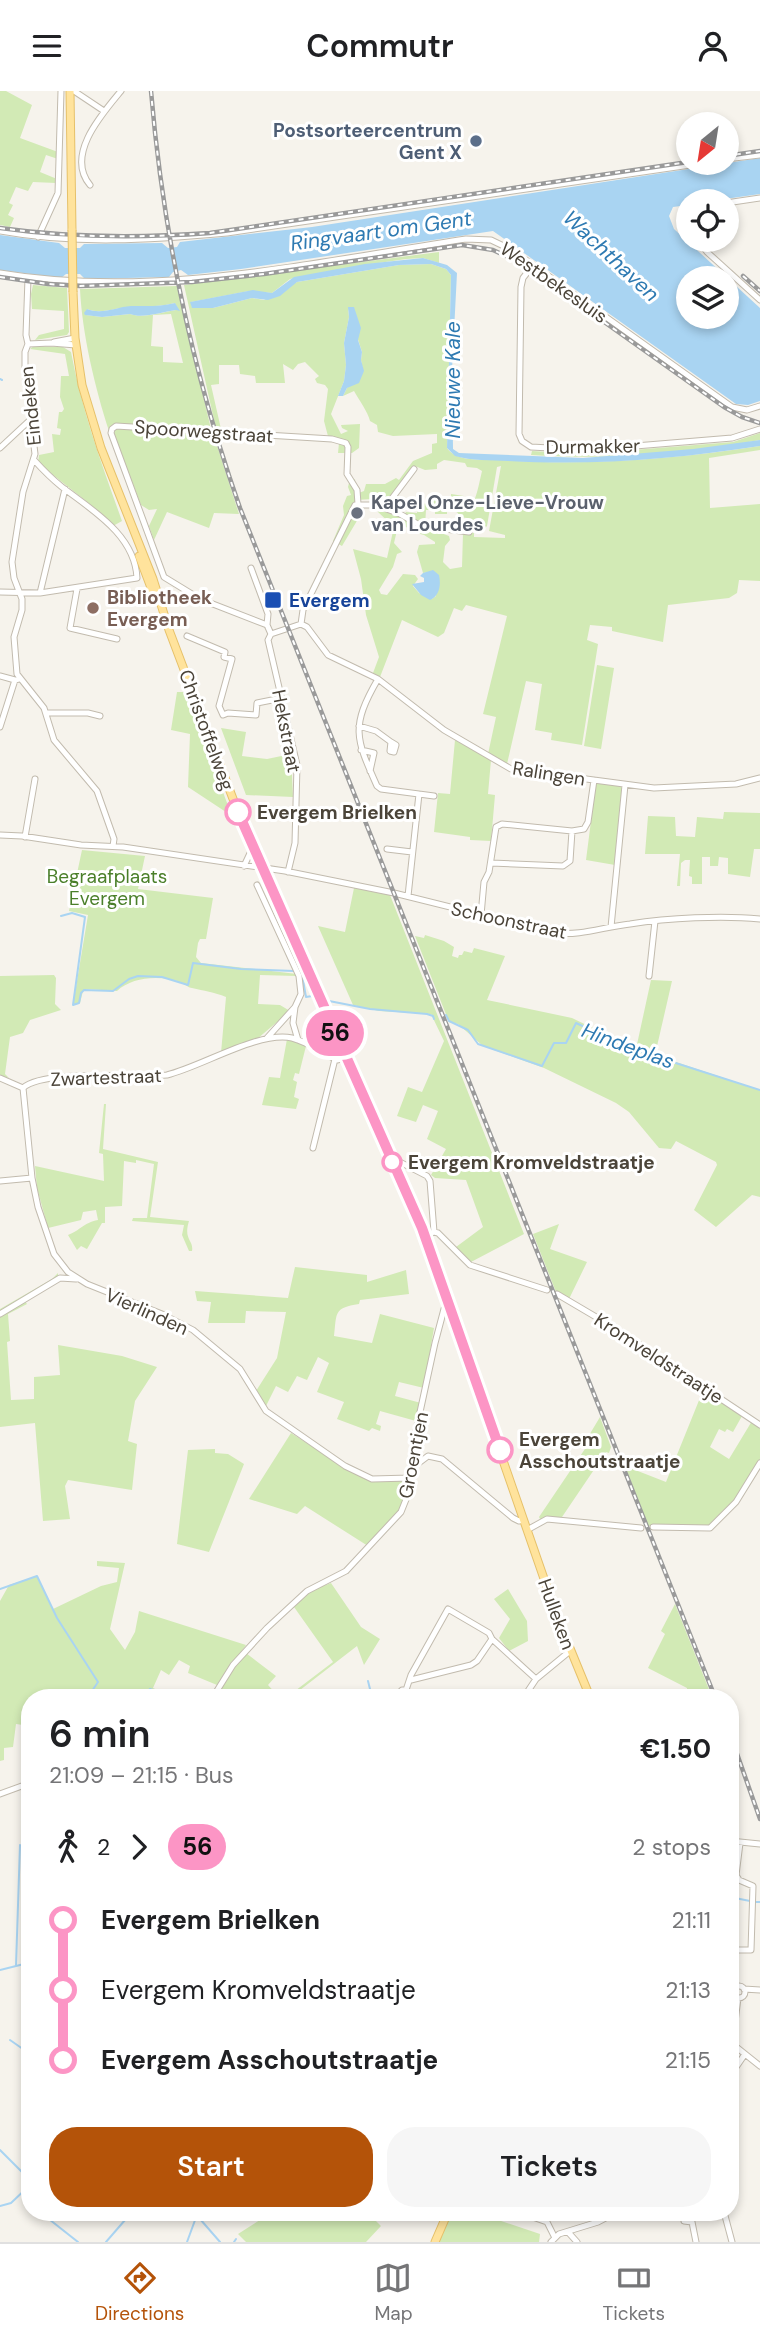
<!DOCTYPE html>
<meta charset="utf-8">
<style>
:root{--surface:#fff;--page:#f6f6f6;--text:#202124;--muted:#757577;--line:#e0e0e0;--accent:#b45309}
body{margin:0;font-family:"DM Sans",sans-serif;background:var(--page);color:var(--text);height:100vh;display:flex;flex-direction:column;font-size:26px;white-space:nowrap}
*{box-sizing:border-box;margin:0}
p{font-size:23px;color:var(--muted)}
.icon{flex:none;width:38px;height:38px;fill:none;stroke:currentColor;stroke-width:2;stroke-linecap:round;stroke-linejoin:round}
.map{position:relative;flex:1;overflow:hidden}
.side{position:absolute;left:21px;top:1598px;width:718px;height:532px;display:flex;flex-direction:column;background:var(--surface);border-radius:28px;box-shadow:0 4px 10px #0003}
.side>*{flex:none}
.badge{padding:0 14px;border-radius:23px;font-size:24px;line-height:46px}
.needle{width:46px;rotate:210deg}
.tools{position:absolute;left:676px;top:21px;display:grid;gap:14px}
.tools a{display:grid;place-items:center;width:63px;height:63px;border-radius:50%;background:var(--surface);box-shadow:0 4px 10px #0003;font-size:35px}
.map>.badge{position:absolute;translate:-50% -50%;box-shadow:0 0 0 4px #fff}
.legs{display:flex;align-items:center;gap:10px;height:77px;padding:0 28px;font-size:23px}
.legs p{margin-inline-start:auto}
.overview{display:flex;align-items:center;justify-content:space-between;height:119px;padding:0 28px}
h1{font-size:38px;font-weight:600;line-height:52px}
.primary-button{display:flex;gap:14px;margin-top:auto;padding:14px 28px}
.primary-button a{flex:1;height:80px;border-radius:28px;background:var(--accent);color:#fff;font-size:28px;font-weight:600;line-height:80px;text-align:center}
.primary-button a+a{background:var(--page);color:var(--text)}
ul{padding:0 28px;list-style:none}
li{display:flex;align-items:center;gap:24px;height:70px;font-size:26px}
li i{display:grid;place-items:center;width:10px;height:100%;margin:0 9px;background:currentColor}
li i::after{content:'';width:18px;height:18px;margin:-9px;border:5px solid;border-radius:50%;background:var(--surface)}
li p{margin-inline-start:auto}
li:first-child i{background:linear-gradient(#0000 50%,currentColor 0)}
li:last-child i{background:linear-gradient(currentColor 50%,#0000 0)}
header{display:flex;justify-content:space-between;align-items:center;height:91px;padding:0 28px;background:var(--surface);font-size:32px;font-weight:600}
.dock{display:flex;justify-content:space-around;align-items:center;height:98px;border-top:2px solid var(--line);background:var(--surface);font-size:19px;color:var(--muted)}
.dock a{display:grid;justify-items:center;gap:4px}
.dock .selected{color:var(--accent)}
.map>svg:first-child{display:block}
</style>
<header><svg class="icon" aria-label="menu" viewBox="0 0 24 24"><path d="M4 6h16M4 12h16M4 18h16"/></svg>Commutr<svg class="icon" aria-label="person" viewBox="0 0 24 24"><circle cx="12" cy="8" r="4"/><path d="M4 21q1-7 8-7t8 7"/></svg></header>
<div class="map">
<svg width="760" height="2151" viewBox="0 0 760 2151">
<rect width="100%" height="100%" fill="#f6f3ec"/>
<path fill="#d2eab5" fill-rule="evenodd" d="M0 0H6L32 14 20 47 58 61V68L46 64 40 81 57 88 56 92 33 91 28 100 16 96 9 112 13 114 8 124 14 127 10 136 0 134Z
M439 161V172L423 167 406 168 365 174 290 188 272 202 249 200 191 211 192 216 213 217 252 207 264 209 297 191 399 174 431 173 446 178 451 184 447 357C457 372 486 368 502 369 588 375 675 368 760 355V359L709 367 710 417 760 413V490L739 489 737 502 729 507 668 514 663 551 612 540V536L590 534 587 549 598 553 582 654 551 649 552 642 535 639 542 593 526 590 507 673 488 663 496 626 483 623 507 525 466 514 462 520 454 517 444 542 438 546 402 529 380 586 373 582 379 566 366 524 361 488 353 458 387 467 394 436 378 421V418L449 445 450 449 445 455 443 471 450 478 462 476 463 442H474V446L505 447V444L489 440 501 375 497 376 487 435 483 439H471L467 427 459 426 458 422 451 418V403L464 405 465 416 471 417C477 405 479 393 482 380L477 377 467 376 465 372 444 369 437 373V378L425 379 415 375 390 407 356 409 355 412 363 415 364 418 342 455 333 450 344 424 343 415 347 405 351 404 348 396 349 392 355 388 356 403 364 400 366 393H385L396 387 399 389 413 370 432 362V353L437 352V343L393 345 378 341 377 334 370 330C368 321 359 309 354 300L343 305 347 297 363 280 361 269 362 261 348 217 349 226 344 252 346 274 344 290 331 323 341 343 348 340 342 337 341 334 360 333 359 357 352 362H338L339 352 329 349 324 330 328 298 325 294 317 292 315 288 319 285 305 271 298 273 293 279 283 273 285 292H256L255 285 240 283 239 274H219V293L211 294 221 338H216L184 194ZM402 433 413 441 424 444 435 451V453L419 454 417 461 423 482 430 481 436 505 432 508 419 502 413 495 418 488 415 484 403 483 387 504 381 503 379 499 393 476 397 463 402 461 394 452 398 435Z
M33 194 67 197 69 241 67 244 35 249 39 244 64 238V220L32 218 31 203Z
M177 195 211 338 117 333 109 340C95 297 82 242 80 198ZM175 212 176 219C162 221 144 228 130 223L102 226 86 224 87 218C102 224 116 216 131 216 146 215 160 216 175 212ZM171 223 183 272 163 271V256L151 255 153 224Z
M34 255 63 256 71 261C82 320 102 374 122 430L113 435C91 411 62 393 38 371L39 364 54 361 52 343 60 344 61 338 57 337 59 321H62L64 318 60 306 61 285H69L65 263 30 258Z
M117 337 213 342 239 423 214 422 209 437 167 421 154 449 149 435 157 418 149 419 141 414 113 341Z
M760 342V349C685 363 607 369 531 364L532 360 583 363 733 351Z
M436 403 439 406 447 407V423H435V419H426L425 435 404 424 406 421 417 422 418 412 429 413 430 406H435Z
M597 574 614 577 601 658 584 655Z
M177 601H185L232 725 188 696 190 643 171 639Z
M221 637 246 641 242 665 267 668 291 663 293 706 246 704Z
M455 649 491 669 488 703 495 704 491 750 470 749V746L434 741 438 702 450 703Z
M596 691 622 695 615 774 586 769Z
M724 721 760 722V758H754L750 786 728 783V767L719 766 718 775H710V766H702V793H692V786L689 785 690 769H685L681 772 680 795H677L680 763H645L648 725 675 726 676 745 695 746 697 726 723 728Z
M82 759 145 765 138 798 213 807 206 848H200L198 852 196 866 201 872 297 883 296 885 260 884 258 913 280 914 290 920 257 948 221 962 226 906C214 901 204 900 192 897 189 897 186 894 182 892 163 884 133 885 117 900L86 898 83 900 80 912 73 914 88 824 69 820Z
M354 797 390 804 524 1143 471 1171 456 1156 483 1136 466 1089 435 1087 431 1084 446 1058 427 1048 438 1020 423 1014 416 1031 397 1025 408 996 422 1001 444 950 431 923 379 920 353 914 318 835 345 841Z
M425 844 444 850 454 856 452 865 458 867 459 864H462L464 860 472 862 474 857 505 865 487 909 572 927 636 958 651 889 672 890 655 964 760 999V1106L752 1104 716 1136 694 1119 717 1074 716 1071 676 1050 671 1058 659 1057 629 1021 616 1012 544 977 483 955 458 933 449 931 415 845 424 847Z
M54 884 56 887 55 913 61 919 30 929 23 942 10 946 5 983 9 987 0 984V885Z
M287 948 306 955 299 983 295 982 293 989 297 991 294 1006 299 1008 296 1018 262 1014 269 986 280 987Z
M104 1013H106L103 1058 158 1071 150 1126 189 1130C183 1149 194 1149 192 1160H189L182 1144 184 1134 132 1130 133 1127H147L154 1073 136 1069V1072L124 1070 122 1115 105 1116V1132H102L87 1158 81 1155 77 1159 68 1144C81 1139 83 1132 98 1129L96 1119 83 1121 81 1129 48 1137 37 1097 35 1075 104 1090 103 1063 99 1062Z
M559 1133 550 1158 587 1171 569 1208 556 1201 533 1143Z
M295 1176 367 1184V1191L406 1179 409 1203 360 1209 359 1213C333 1217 337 1222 334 1245L372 1252 380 1223 434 1237 424 1297 399 1291 395 1305 421 1312 416 1330 380 1320 376 1333 381 1335 380 1340 372 1337 369 1340 337 1328 344 1311 317 1301 329 1272 318 1266 307 1289 297 1285 288 1301 276 1295 265 1317 256 1300 277 1267 286 1221 246 1220 245 1232H208L211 1211 197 1210 195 1200 288 1207Z
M58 1182V1186L24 1209 27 1213 8 1223 10 1250 7 1251 11 1309 34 1308V1286L60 1284 58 1254 122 1265 157 1276 135 1310 128 1350 137 1353 132 1399 68 1389 65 1395 70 1428 43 1430 35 1332 0 1336V1218L52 1188Z
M704 1297 742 1325 733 1341 727 1338 725 1341 719 1338 710 1356 729 1368 752 1330 760 1335V1369L739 1405 708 1437 648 1435 625 1375 666 1391Z
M600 1326 611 1356 609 1362 606 1361 562 1426 540 1428 539 1426 591 1349 588 1346Z
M291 1342 349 1379 368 1389H406C409 1417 385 1436 368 1455L305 1415 297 1423 249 1408Z
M215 1358V1362L228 1363 244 1373 209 1461 177 1453 188 1359Z
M97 1470 125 1472 110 1538 125 1559 135 1541 139 1520 246 1554 217 1594 188 1582 190 1575 179 1569 169 1584 161 1579 153 1597 172 1606H30V1635L16 1633 13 1656 4 1657V1669L0 1670V1510L9 1494 37 1485 53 1518 101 1495 117 1491 119 1477 97 1475Z
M331 1492 361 1536 380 1548 364 1574 357 1555 291 1606H287L333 1571 294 1516 310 1500Z
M508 1498 527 1530 528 1550 509 1560 499 1547 510 1528 494 1508Z
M675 1513 712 1606H705L687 1600V1597L648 1577 665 1543 661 1540Z
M246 1562 276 1585 268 1594 279 1606H217L229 1584Z
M258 2121H367L381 2135 366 2151H246L238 2143 263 2127Z
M451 2121H474L540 2143 539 2151H438Z"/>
<path fill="#a9d4f2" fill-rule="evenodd" d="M760 67V103L711 110H688V114L673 116 669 125 674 138 760 217V310L748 314 736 313 493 140 241 178 188 184 181 179 173 181 169 186 85 188 80 183H66L61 187 0 179V144L59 152 65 157H80L84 153 162 152 168 157 177 156 180 151 312 136ZM688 187H726V226H688Z
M423 167 447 174 457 182 452 279 453 358 459 362 583 367 693 358 760 349V355C677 368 592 375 508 370 491 369 471 370 455 365L447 357 451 184 446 178 431 173 399 174 297 191 280 205 268 209 252 207 213 217H192L190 211 253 199 272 202 294 186 365 173Z
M175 212 180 220 176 219C161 221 143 228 130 223L102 226 85 224 84 222 87 218C102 224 116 216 131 215 146 215 160 216 175 212Z
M348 216H354L361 237 358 249 362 261 361 269 364 280 359 292 347 297 343 305H338L344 290 346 274 344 252 349 226Z
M433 479 439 484C441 493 440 505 430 509L421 504 412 493 424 491V487L420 485 423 482Z"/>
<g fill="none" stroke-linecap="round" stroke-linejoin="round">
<path stroke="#a9d4f2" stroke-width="2" d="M0 288 2 289
M61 825 72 822 85 826 73 914 79 912 81 902 84 899 113 900 129 888 138 885 162 886 188 894 193 872 241 878 294 880
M299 879 301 878 306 906 312 905 315 911 319 910
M324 909 370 918 427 923 433 925 434 928
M446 924 449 930 468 939 478 953 542 975 554 952H566L576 932 632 958 760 999
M0 1498 37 1485 57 1527 98 1591 90 1603 94 1606
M368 1590 372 1606
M142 1606 150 1598 171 1606
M730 1806 750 1810
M756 1811H760
M28 1871H30
M16 1874 20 1754
M0 1879 24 1873
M10 1949 30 1963
M0 2059 30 2089
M24 2109 30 2113
M0 2115 11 2112 30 2094
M40 2121 78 2151
M200 2128 220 2151
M106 2151 132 2121
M187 2151 198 2121
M234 2151 236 2148"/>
<defs>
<path id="minor" d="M74 0 104 20
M726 68 760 64
M90 94C65 64 102 23 121 0
M726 112 760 107
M0 140C76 154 151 149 227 142L704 72
M38 146 58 102 61 0
M698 149 707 161 760 209
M533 174 523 187 521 196 519 343 522 350 531 356 587 359 732 347 760 338
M0 182C155 208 313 171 466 148L491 149 512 159 732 316 747 319 760 315
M54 251 75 247
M28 253 25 261V282L35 363 23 401 12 471 14 487 22 508V519L14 546 17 583 44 617 54 649 97 700 114 748 113 755
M28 253 26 244 28 187
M28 253 51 252 76 254
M0 357 30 329
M373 413 390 410 414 378
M251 477 268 523 267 534
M77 498 70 537 117 548
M0 501 40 502 137 487C135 444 92 419 62 396 52 388 43 379 34 369
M40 502 65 398
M301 533 307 536 328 564 378 588 444 639 511 678 654 697 736 693 760 687
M301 533 303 519 355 414H376L400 423 421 435 469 441
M271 543 267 534 200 508 164 486 111 342 112 338 116 335 332 348 346 352 348 356 347 383 357 399 358 413
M271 543 268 549 297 674 295 752 288 781
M271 543 301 533
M187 545 225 561 224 566 232 568 219 615 223 624 228 622 256 624 257 612 282 607
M0 585 15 589
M378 588C350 636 356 648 377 695L381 698 434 705
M46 622H88L100 625
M359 635 376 640 391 651 390 660 394 661 396 654 391 651
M0 636 15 589 19 588
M361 659 374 662 370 680
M0 744 22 745 81 754 123 756 285 780 394 802 555 842C581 845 603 836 630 833 668 827 722 824 760 828
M25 746 35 688
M387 758 412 761
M491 772 563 775 570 770 572 740
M244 775 252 758
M257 794 299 885 301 903 295 916 293 932 298 949
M408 805 419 703
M481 824 484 791 489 781 496 736 502 733 572 740 584 738 588 731 594 689
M611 836 625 694
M649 885 655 830
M267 947 295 916
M0 987 23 997
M23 997 32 1087 38 1116 54 1163 68 1181 87 1193 162 1223 193 1239 240 1278 266 1320 345 1375 372 1388 410 1387
M23 997C44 978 136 987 167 984 203 975 258 940 292 947 308 951 323 962 337 969L345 967
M313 1057 335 968
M390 1066 427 1085 430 1090 434 1141
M0 1090 32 1087
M425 1145 434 1141 438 1142 470 1174 547 1199
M557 1203 613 1236 760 1334
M0 1223 60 1187 76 1188
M412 1377 428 1365 442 1368 513 1427 519 1430 523 1429
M653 1436 710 1437 736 1411 760 1372
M527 1439 547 1428 641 1437
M411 1589 471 1574 477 1570 492 1548
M213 1606 233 1574 267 1537 307 1500 346 1480 401 1421 407 1406 415 1344 435 1252 444 1218 448 1212
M395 1606 402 1599H406L411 1584 448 1518 489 1542 492 1548 536 1588
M524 1606 536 1588 570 1560
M0 1703 30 1692
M730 1750 760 1753
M736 1859H751L753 1795 739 1789 736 1784 740 1752
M733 1901a6 6 0 1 1 12 0a6 6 0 1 1-12 0Z
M744 1898 760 1899
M730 1938 735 1931 738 1907
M730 1951 760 1975
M730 1992 732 1982 745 1963
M518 2121 547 2131 555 2147
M724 2121 732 2151
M508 2126 512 2121
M684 2130 692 2131 696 2151
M568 2141 577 2151
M551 2151 559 2143 598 2131 617 2121"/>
<path id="major" d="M70 0 72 139
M73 201 75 247 82 294 101 357 153 488 169 539 252 758 425 1145 558 1528 590 1606
M139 465 156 510
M435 2151 448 2121"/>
</defs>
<use href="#minor" stroke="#c2bbae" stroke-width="7"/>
<use href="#major" stroke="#e6c16a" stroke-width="9"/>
<use href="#minor" stroke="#fff" stroke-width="5"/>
<use href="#major" stroke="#ffe39c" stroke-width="7"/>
<defs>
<path id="rail" d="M151 0C163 142 193 283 240 417L715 1606
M726 65 760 60
M0 137C71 147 139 147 210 142L688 71
M743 185 760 200
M0 186 48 193 80 195 192 191 264 183 462 154 493 159 521 172 724 316 742 326 760 332
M730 1643 760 1728"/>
</defs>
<use href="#rail" stroke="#9a9a9a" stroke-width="4.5"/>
<use href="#rail" stroke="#fff" stroke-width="2" stroke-dasharray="5" stroke-linecap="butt"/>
<defs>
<path id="major-bridge" d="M72 139 73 201"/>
</defs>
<use href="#major-bridge" stroke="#e6c16a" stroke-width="9" stroke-linecap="butt"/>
<use href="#major-bridge" stroke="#ffe39c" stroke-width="7"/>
</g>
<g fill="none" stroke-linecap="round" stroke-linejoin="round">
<defs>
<path id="line-1" d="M238 721 422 1137 500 1359"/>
</defs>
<use href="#line-1" stroke="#fff" stroke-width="16"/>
<use href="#line-1" stroke="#fc95c5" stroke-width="10"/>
</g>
<circle fill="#5c6f8a" stroke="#fff" stroke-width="2.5" cx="476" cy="50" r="7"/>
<circle fill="#6b7280" stroke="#fff" stroke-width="2.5" cx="357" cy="422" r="7"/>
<rect fill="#1a4fb4" stroke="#fff" stroke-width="2.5" x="264" y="500" width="18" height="18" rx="3.5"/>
<circle fill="#8d6e63" stroke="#fff" stroke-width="2.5" cx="93" cy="517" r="7"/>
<g fill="#fff" stroke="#fc95c5" stroke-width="3.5">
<circle cx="238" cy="721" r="12"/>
<circle cx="392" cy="1071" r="9"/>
<circle cx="500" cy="1359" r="12"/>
</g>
<g text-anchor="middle" stroke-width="6" stroke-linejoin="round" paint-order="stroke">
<g font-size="19" font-weight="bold" fill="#4e5e75" stroke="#fff" text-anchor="end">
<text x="462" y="46">Postsorteercentrum<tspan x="462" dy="22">Gent X</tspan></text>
</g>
<g font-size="19" fill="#4b4439" stroke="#fff">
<text transform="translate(554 191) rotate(35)" y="7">Westbekesluis</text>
<text transform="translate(30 315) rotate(-96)" y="7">Eindeken</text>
<text transform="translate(204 340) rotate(4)" y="7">Spoorwegstraat</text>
<text transform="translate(593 355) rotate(-1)" y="7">Durmakker</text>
<text transform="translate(207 639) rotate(70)" y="7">Christoffelweg</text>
<text transform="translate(287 640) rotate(79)" y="7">Hekstraat</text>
<text transform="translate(549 682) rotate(9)" y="7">Ralingen</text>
<text transform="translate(509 829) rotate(12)" y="7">Schoonstraat</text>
<text transform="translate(106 986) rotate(-2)" y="7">Zwartestraat</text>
<text transform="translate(147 1220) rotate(24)" y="7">Vierlinden</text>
<text transform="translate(659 1267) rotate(33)" y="7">Kromveldstraatje</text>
<text transform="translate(413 1364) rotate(-79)" y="7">Groentjen</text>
<text transform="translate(557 1523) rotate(70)" y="7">Hulleken</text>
</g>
<g font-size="19" font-weight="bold" fill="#5b616d" stroke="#fff" text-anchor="start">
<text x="371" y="418">Kapel Onze-Lieve-Vrouw<tspan x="371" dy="22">van Lourdes</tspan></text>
</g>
<g font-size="19" font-weight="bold" fill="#785e54" stroke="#fff" text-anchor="start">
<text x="107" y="513">Bibliotheek<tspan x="107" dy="22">Evergem</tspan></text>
</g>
<g font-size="19" font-weight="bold" fill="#164399" stroke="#fff" text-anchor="start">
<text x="289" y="516">Evergem</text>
</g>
<g font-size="19" font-weight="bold" fill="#4b4439" stroke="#fff" text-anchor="start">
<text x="257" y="728">Evergem Brielken</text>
<text x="408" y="1078">Evergem Kromveldstraatje</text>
<text x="519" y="1355">Evergem<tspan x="519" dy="22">Asschoutstraatje</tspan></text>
</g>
<g font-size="19" fill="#4a7f2a" stroke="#fff">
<text x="107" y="792">Begraafplaats<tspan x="107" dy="22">Evergem</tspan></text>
</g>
<g font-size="21" font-style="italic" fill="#2e7ab2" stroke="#fff">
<text transform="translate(381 140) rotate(-8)" y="7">Ringvaart om Gent</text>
<text transform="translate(611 165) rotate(43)" y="7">Wachthaven</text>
<text transform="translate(453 289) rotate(-90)" y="7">Nieuwe Kale</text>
<text transform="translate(628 955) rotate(20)" y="7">Hindeplas</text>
</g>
</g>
</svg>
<div class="tools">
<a><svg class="needle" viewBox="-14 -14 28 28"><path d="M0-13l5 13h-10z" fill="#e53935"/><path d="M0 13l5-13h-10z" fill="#757577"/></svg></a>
<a><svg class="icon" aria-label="locate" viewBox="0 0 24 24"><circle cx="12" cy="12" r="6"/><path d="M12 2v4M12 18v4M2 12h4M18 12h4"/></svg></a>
<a><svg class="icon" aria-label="layers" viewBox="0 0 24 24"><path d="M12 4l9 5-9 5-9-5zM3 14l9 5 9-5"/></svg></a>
</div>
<b class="badge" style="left:335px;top:942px;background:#fc95c5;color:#111">56</b>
<section class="side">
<div class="overview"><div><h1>6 min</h1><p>21:09 – 21:15 · Bus</p></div><b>€1.50</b></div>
<div class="legs"><svg class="icon" aria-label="walk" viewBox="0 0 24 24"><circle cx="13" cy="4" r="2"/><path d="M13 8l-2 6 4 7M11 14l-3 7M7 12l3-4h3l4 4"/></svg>2<svg class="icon" aria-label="forward" viewBox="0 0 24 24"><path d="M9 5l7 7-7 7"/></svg><b class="badge" style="background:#fc95c5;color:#111">56</b><p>2 stops</p></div>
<ul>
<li><i style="color:#fc95c5"></i><b>Evergem Brielken</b><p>21:11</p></li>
<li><i style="color:#fc95c5"></i><span>Evergem Kromveldstraatje</span><p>21:13</p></li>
<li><i style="color:#fc95c5"></i><b>Evergem Asschoutstraatje</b><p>21:15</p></li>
</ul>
<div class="primary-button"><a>Start</a><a>Tickets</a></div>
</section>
</div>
<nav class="dock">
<a class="selected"><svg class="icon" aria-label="directions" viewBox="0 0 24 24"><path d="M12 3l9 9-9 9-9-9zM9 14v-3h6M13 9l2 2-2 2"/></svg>Directions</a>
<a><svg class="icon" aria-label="map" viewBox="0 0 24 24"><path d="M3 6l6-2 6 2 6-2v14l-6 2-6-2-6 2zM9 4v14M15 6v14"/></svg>Map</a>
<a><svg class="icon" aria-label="tickets" viewBox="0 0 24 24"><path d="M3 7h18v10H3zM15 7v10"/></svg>Tickets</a>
</nav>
